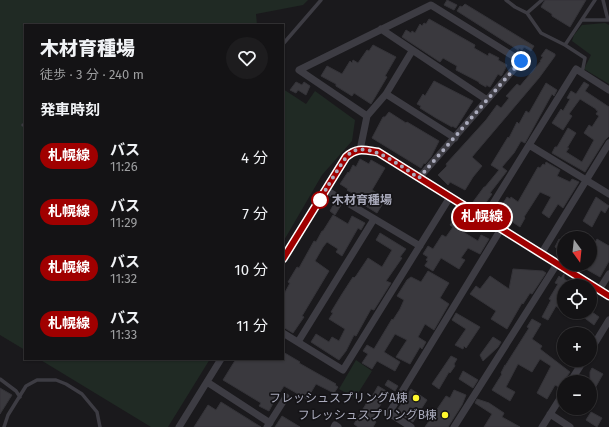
<!DOCTYPE html>
<html lang="ja">
<meta charset="utf-8">
<style>
:root{--surface:#141315;--page:#1d1c1e;--text:#f1f3f6;--muted:#9d9ea0;--line:#333234}
body{margin:0;font-family:"Fira Sans","Noto Sans JP",sans-serif;background:var(--page);color:var(--text);height:100vh;display:flex;flex-direction:column;font-size:15px;white-space:nowrap}
*{box-sizing:border-box;margin:0}
p{font-size:13px;color:var(--muted)}
.icon{flex:none;width:22px;height:22px;fill:none;stroke:currentColor;stroke-width:2;stroke-linecap:round;stroke-linejoin:round}
.map{position:relative;flex:1;overflow:hidden}
.panel{position:absolute;left:24px;top:24px;width:260px;height:336px;display:flex;flex-direction:column;background:var(--surface);border-radius:0px;box-shadow:0 1px 3px #0004,0 0 0 1px var(--line)}
.panel>*{flex:none}
.badge{padding:0 8px;border-radius:13px;font-size:14px;line-height:26px}
.needle{width:26px;rotate:165deg}
.fabs{position:absolute;left:557px;top:231px;display:grid;gap:8px}
.fabs a{display:grid;place-items:center;width:40px;height:40px;border-radius:50%;background:var(--surface);box-shadow:0 1px 3px #0004,0 0 0 1px var(--line);font-size:20px}
.you{position:absolute;width:20px;height:20px;margin:-10px;border:3px solid #fff;border-radius:50%;background:#1a73e8;box-shadow:0 0 0 6px #1a73e833}
.map>.badge{position:absolute;translate:-50% -50%;box-shadow:0 0 0 2px #fff}
h2{padding:0 16px;font-size:15px;line-height:36px}
.round{display:grid;place-items:center;flex:none;width:42px;height:42px;border-radius:21px;background:var(--page)}
.overview{display:flex;align-items:center;justify-content:space-between;height:68px;padding:0 16px}
h1{font-size:19px;font-weight:800;line-height:30px}
ul{padding:0;list-style:none}
li{display:flex;align-items:center;gap:12px;height:56px;padding:0 16px}
li div{flex:1}
li b{display:block;font-size:15px}
li em{font-style:normal}
li .badge{min-width:44px;font-weight:700;text-align:center}
.map>svg:first-child{display:block}
</style>
<div class="map">
<svg width="609" height="427" viewBox="0 0 609 427">
<rect width="100%" height="100%" fill="#1a191c"/>
<path fill="#202a24" d="M0 0H308L303 5 256 14 257 25H25V350L0 335Z
M605 23 609 25V84L584 69 591 55 572 41 574 35 582 25Z
M283 89 306 104 315 91 355 120 352 141 322 175 283 242Z
M39 359H210L168 427H151Z
M356 360 372 371 355 398 339 389Z"/>
<path fill="#3a393e" stroke="#343338" d="M447 0 457 5 454 10 444 5Z
M545 0H586L570 27 552 16V14L541 7Z
M465 4 534 46 531 51 524 47 522 50 519 48 518 50 457 11 460 6 462 7Z
M429 19 475 45 474 48 488 56 489 53 499 58 498 60 507 65 502 75 501 76 498 74 490 87 486 85V87L479 83V82L456 70 457 66 443 58 440 62 402 37 406 30 411 33 412 31 415 33 420 24 422 26 424 23 426 24Z
M373 45 396 57 385 76 387 77 371 104 354 93 352 96 336 86V84L321 76 327 66 342 74 350 61 352 63 353 60 358 63 367 50 369 51Z
M546 49 555 54V56L539 78 472 157 482 166 473 177 465 190 450 182 448 185 438 175 447 166 446 164 486 120 497 105 501 108 509 98 506 96 517 84 520 86 541 61H540L543 57 541 56Z
M434 81 473 101 456 128 452 126V127L436 118 420 108 421 106 417 104 423 94 425 96Z
M296 82 302 85 304 82 310 86 306 95 298 90 296 93 290 90Z
M584 82 589 85 585 91 609 107V136L605 140 585 172 552 153 555 147H557L568 128 576 133 567 148H569L566 152 582 162 594 140 584 133 589 125 592 127 599 116 596 114 598 111 596 110V109L580 99 569 114 572 116 563 130 552 123 561 109 563 111 570 99 567 98 571 91 576 94Z
M546 83 557 90 554 96 552 94 525 143 521 141 514 153 502 167 507 171 490 193 492 194 482 208 473 202 484 187H485L499 170 491 165 508 137 509 138 517 122 519 124 526 111 529 113Z
M389 112 406 123 407 122 439 141 431 157 425 164 424 163 421 168 372 138 383 117H385Z
M360 159 369 164 371 160 385 168 372 190 383 197 382 198 385 200 377 213 364 205 366 201 347 190 348 189 340 184 348 172 349 173 353 165 356 167Z
M546 162 560 170 557 176 570 182 572 179 579 182 563 208 558 204 549 218 542 213 551 197 540 192 524 217 525 218 520 227 499 213 502 209 500 208 507 197 510 199 511 197 518 202 538 167 540 168 543 164 545 165Z
M596 197 609 206 605 213 601 210 592 227 583 221Z
M335 202 341 205 335 215 330 211Z
M333 215 348 224 352 216 365 223 361 230 358 228 342 256 336 252 338 249 327 242 323 247 315 261 329 271 302 316 304 317 293 333 283 327V296L290 283 288 282 297 267 299 268 314 241 316 242 322 231H323Z
M454 219 464 225 460 230 478 241 481 235 489 239 480 254 468 248 461 258 465 260 459 269 441 258 433 271 425 266V265L428 261 426 260 428 257 423 254 428 246 433 249 442 235 446 237 453 227 450 225Z
M380 233 406 249 400 257 402 258 386 281 391 283 374 310 371 309 356 336 354 335 346 351 339 360 311 342 316 334 329 342 332 337 339 341 345 329 329 319 333 313 331 312 342 294 353 277 354 278 356 276 368 258 382 267 392 250 376 240Z
M559 239 564 242V252L555 247Z
M597 239 609 246V261L600 277 586 269 590 264V258L597 246 594 244Z
M513 269 543 271 546 273 532 294 530 293 523 304 522 303 507 329 491 319 496 311 470 294 476 286 480 289 490 276 509 289Z
M428 271 449 283 440 298 449 304 434 330 425 324 418 337 426 342 422 349 420 347 410 364 396 357 407 340 395 334 384 352 400 362 395 371 377 361 372 369 362 363 368 354 363 351 367 345 374 349 392 319 393 320 400 309 404 300 397 296 407 280 411 277 421 282Z
M564 274V279L575 286H564V312L556 306 548 320 542 317 551 300 549 299 558 284 555 283 559 276 561 278Z
M585 312H592L599 317 594 325 582 316Z
M456 313 480 327 466 348 464 346 463 349 455 345 466 329 452 320Z
M532 319 541 324 532 339 542 346 540 349 570 372 559 387 555 385 547 399 537 393 551 366 540 359 532 372 518 364 506 387 515 392 510 401 492 390 502 374 501 373 505 365V366L529 328 527 327Z
M493 337 501 342 498 347 483 361 480 355Z
M283 352 300 362 299 363 313 371 336 384 335 385 338 387 334 393 316 384 307 399 284 386 280 392H279L269 411 259 406 261 403 223 380 236 359H283Z
M451 356 457 359 454 364 455 366 450 373 449 372 439 389 432 384Z
M592 368 603 374 590 397V372Z
M463 371 478 380 473 388 459 379Z
M388 380 398 386 395 391 385 385Z
M378 386 388 392 372 419 376 422 373 427H358L354 424 369 399 370 400Z
M0 388 12 395 0 414Z
M411 389 427 400 413 422 398 413 400 410 398 409Z
M454 390 466 395 462 405 448 427H425L446 396 450 398Z
M477 399 489 403 504 413 502 417 520 427H484L492 414 475 403Z
M221 402 261 427H194L208 405 216 410Z
M591 412 602 418 597 427 586 420Z
M282 416 300 427H275Z"/>
<g fill="none" stroke-linecap="round" stroke-linejoin="round">
<path stroke="#3d3c43" stroke-width="3.5" d="M506 0 515 7 527 13 542 0
M527 13 541 33 565 45 595 0
M582 20H608L603 0
M283 44 321 0
M565 45 585 58 582 73
M23 125H25
M0 379 16 391 20 397
M4 427 8 415 26 386 37 380H56L66 384 82 394 97 412 100 427"/>
<path stroke="#3d3c43" stroke-width="7" d="M381 29 487 100
M386 94 455 138
M367 116 299 70 431 5 521 61 419 178
M529 145 609 194
M360 150 367 116 386 94 412 51
M326 190 420 246
M484 218 576 69 609 90
M541 254 609 143
M283 259 346 157C357 147 364 150 378 152L609 296
M599 290 609 274
M283 333 343 370 450 197
M298 342 374 219
M590 351 609 320
M207 382 270 423
M570 382 584 360
M550 414 570 427
M179 427 221 359
M267 427 286 397
M334 427 335 425 338 427
M411 427 389 413 501 229
M454 427 557 264
M542 427 564 392"/>
</g>
<g fill="none" stroke-linecap="round" stroke-linejoin="round">
<defs>
<path id="line" d="M283 259 346 157C357 147 364 150 378 152L609 296"/>
</defs>
<use href="#line" stroke="#fff" stroke-width="9"/>
<use href="#line" stroke="#a00000" stroke-width="6"/>
<path stroke="#aaabbc" stroke-width="4" stroke-dasharray="0 7.2" d="M320 200 319 201C325 192 345 154 353 151 373 143 403 168 419 178L521 61"/>
</g>
<circle fill="#fff" stroke="#a00000" stroke-width="2" cx="320" cy="200" r="8"/>
<g fill="#fff82e" stroke="#151417" stroke-width="1.5">
<circle cx="416" cy="398" r="4"/>
<circle cx="445" cy="415" r="4"/>
</g>
<g text-anchor="middle" stroke-width="3.5" stroke-linejoin="round" paint-order="stroke">
<g font-size="12" font-weight="bold" fill="#aaabbc" stroke="#151417" text-anchor="start">
<text x="332" y="204">木材育種場</text>
</g>
<g font-size="12" fill="#aaabbc" stroke="#151417" text-anchor="end">
<text x="408" y="402">フレッシュスプリングA棟</text>
<text x="437" y="419">フレッシュスプリングB棟</text>
</g>
</g>
</svg>
<div class="fabs">
<a><svg class="needle" viewBox="-14 -14 28 28"><path d="M0-13l5 13h-10z" fill="#e53935"/><path d="M0 13l5-13h-10z" fill="#9d9ea0"/></svg></a>
<a><svg class="icon" aria-label="locate" viewBox="0 0 24 24"><circle cx="12" cy="12" r="6"/><path d="M12 2v4M12 18v4M2 12h4M18 12h4"/></svg></a>
<a>+</a>
<a>−</a>
</div>
<div class="you" style="left:521px;top:61px"></div>
<b class="badge" style="left:482px;top:217px;background:#a00000;color:#fff">札幌線</b>
<section class="panel">
<div class="overview"><div><h1>木材育種場</h1><p>徒歩 · 3 分 · 240 m</p></div><a class="round"><svg class="icon" aria-label="heart" viewBox="0 0 24 24"><path d="M12 20l-8-8c-3-5 5-10 8-4 3-6 11-1 8 4z"/></svg></a></div>
<h2>発車時刻</h2>
<ul>
<li><span class="badge" style="background:#a00000;color:#fff">札幌線</span><div><b>バス</b><p>11:26</p></div><em>4 分</em></li>
<li><span class="badge" style="background:#a00000;color:#fff">札幌線</span><div><b>バス</b><p>11:29</p></div><em>7 分</em></li>
<li><span class="badge" style="background:#a00000;color:#fff">札幌線</span><div><b>バス</b><p>11:32</p></div><em>10 分</em></li>
<li><span class="badge" style="background:#a00000;color:#fff">札幌線</span><div><b>バス</b><p>11:33</p></div><em>11 分</em></li>
</ul>
</section>
</div>
